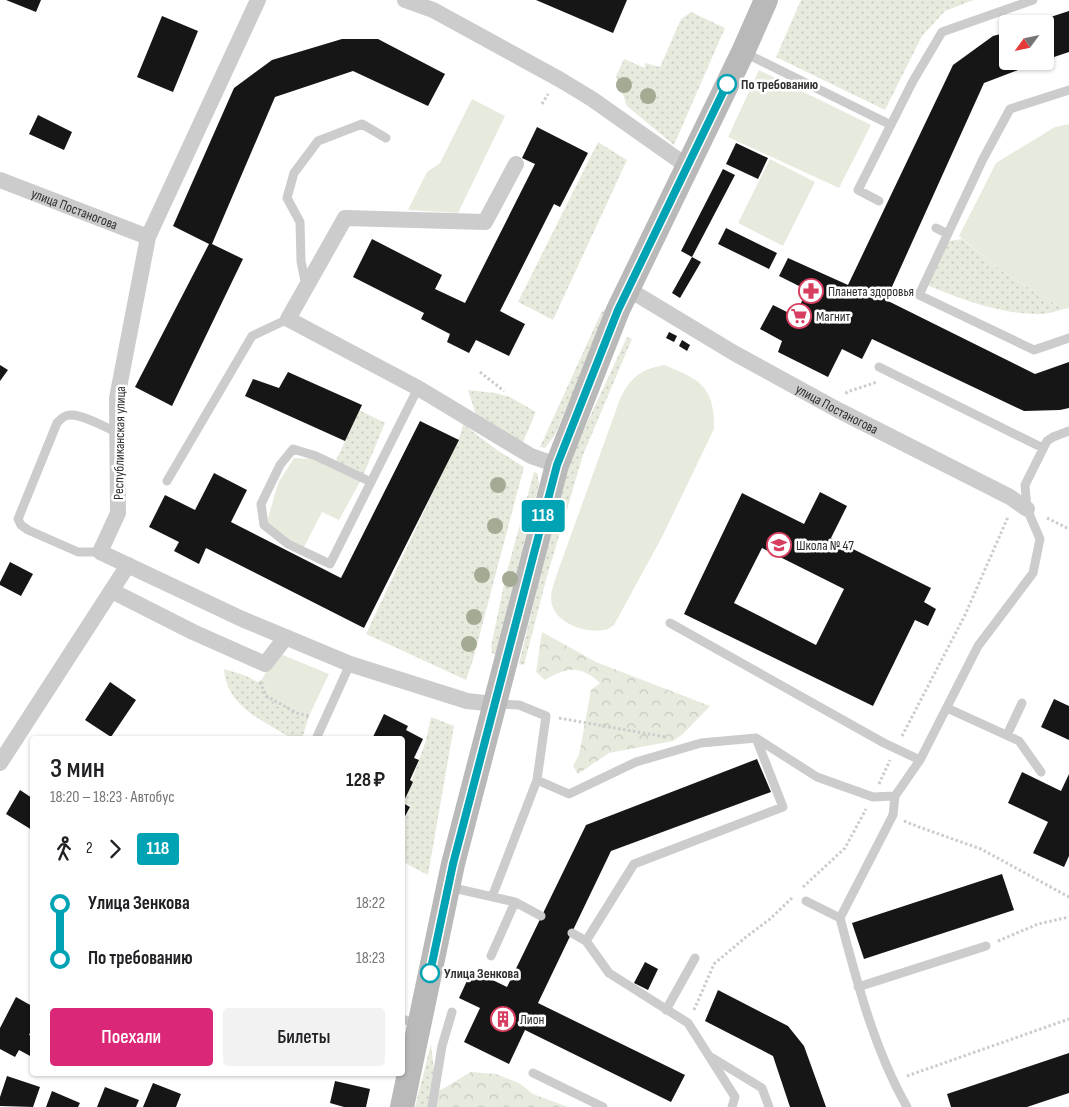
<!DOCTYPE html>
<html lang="ru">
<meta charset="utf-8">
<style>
:root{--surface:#fff;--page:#f2f2f2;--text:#202124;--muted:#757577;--accent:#db2777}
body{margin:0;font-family:"Sofia Sans Condensed",sans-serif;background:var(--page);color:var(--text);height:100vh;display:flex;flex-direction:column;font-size:19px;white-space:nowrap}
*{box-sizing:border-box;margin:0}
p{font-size:16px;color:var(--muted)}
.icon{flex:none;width:28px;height:28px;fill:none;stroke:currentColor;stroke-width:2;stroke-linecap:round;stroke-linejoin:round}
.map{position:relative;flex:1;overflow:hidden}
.panel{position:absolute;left:30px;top:736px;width:375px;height:340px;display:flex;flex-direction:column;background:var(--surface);border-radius:5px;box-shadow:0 1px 4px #0004}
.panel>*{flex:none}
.badge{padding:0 10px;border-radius:4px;font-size:18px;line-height:32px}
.needle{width:32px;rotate:237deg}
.tools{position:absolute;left:999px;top:15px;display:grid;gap:10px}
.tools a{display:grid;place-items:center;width:55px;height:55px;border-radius:5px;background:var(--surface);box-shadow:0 1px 4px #0004;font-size:25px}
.map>.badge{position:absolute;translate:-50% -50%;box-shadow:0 0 0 2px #fff}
.legs{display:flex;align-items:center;gap:8px;height:55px;padding:0 20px;font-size:16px}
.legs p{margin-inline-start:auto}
.headline{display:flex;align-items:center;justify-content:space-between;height:85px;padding:0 20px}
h1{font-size:28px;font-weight:600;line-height:38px}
.action{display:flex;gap:10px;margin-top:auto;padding:10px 20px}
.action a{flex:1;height:58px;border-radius:5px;background:var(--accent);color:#fff;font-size:20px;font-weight:600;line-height:58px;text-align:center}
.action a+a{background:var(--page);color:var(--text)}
ul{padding:0 20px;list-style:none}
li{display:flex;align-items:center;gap:18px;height:55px;font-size:19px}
li i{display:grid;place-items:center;width:8px;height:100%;margin:0 6px;background:currentColor}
li i::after{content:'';width:12px;height:12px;margin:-6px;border:4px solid;border-radius:50%;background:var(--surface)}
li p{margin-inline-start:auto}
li:first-child i{background:linear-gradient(#0000 50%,currentColor 0)}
li:last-child i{background:linear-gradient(currentColor 50%,#0000 0)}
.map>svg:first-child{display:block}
</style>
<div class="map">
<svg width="1069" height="1107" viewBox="0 0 1069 1107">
<defs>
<pattern id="grass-dots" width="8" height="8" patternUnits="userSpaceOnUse" patternTransform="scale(1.25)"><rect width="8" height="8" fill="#e7ebde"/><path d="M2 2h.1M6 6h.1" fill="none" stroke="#c6cabf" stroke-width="1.8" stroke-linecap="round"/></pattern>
<pattern id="forest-crowns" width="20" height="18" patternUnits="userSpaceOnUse" patternTransform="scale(1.25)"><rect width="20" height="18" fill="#e7ebde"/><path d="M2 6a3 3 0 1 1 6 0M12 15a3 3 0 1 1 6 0" fill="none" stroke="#c6cabf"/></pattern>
</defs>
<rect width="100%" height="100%" fill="#fff"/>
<path fill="url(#grass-dots)" d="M801 0H974L945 11 922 36 885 110 776 57Z
M691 12 725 28 674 145 627 106 616 76 624 59 645 68V63L660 67 681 19Z
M598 142 627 160 553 320 518 302Z
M962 239 1003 272 1064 309C1056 311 1048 314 1041 314 1001 315 961 299 924 284L943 242Z
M605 309 608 310 555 435 545 448 540 447 601 313Z
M627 337 632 339 583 455 546 580 524 665 519 664 558 500 573 453Z
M468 390 495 393 510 397 536 412 523 442 477 418Z
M359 410 385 423 363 476 335 463Z
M463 424 497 450 524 467 473 660 466 680 366 634 461 433Z
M534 472 537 473 539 484 496 655 492 653 491 647 505 579Z
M224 669 244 675 258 682 262 679 271 698 309 716 302 739H293C264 721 227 708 224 669Z
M431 717 454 726 428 875 403 862 402 823 411 806 404 803 426 740Z
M431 1044 435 1079 432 1107H415Z"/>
<path fill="url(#forest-crowns)" d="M542 632 596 662 710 706 683 734 673 741 609 753 578 774 573 766 579 755 591 690 600 683C580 665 568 667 545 680L536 672Z
M471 1072 496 1074 519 1083 533 1094 568 1107H436L439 1091Z"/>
<path fill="#e7ebde" d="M759 70 871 125 839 188 728 137Z
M472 99 505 116 458 213 408 210 427 172 440 163Z
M1069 124V308L1064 309 1003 272 959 236 996 163 1055 127Z
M770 159 815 182 783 246 738 223Z
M664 365C700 379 715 387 714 429L662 537 614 625C611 627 607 630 604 630 583 634 550 621 551 597 551 589 556 578 558 571L620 399C631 377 639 370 664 365Z
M294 458 312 459 361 480 339 520 322 512 303 549 280 534 267 522 278 483Z
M278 653 329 674 309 716 271 698 262 679Z"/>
<path fill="#161616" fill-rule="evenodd" d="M6 0H41L36 12Z
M536 0H627L613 33Z
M1069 11V52L1045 60V24L1032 23Z
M162 16 198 31 173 92 137 77Z
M1008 32V61H1042L984 83 886 300 1035 374 1069 362V408L1060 410 1024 411 872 339 862 359 842 349 828 377 778 352 782 341 760 329 773 305 795 316 807 290 779 276 788 258 848 285 953 65 993 36Z
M342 39H378L445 74 428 106 353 71 275 97 212 244 243 259 172 406 135 387 209 244 173 226 234 88 272 60Z
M38 115 72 132 64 150 29 134Z
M537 127 588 153 560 207 554 204 500 311 525 324 509 356 476 340 469 353 447 342 450 334 421 319 424 313 353 277 372 239 442 275 435 289 465 303 535 164 522 158Z
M736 143 768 158 758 179 726 164Z
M723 169 735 175 692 257 681 251Z
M726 228 777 253 769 269 718 244Z
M692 257 701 262 680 298 672 293Z
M669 332 677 336 674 342 666 338Z
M682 340 690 345 687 351 679 346Z
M0 365 8 370 0 381Z
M288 372 362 405 345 441 245 396 253 379 279 388Z
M420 421 459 440 364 628 206 548 199 564 174 551 179 542 149 527 165 495 195 510 214 473 247 490 231 522 341 578Z
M820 492 847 506 831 538 931 588 924 602 936 609 928 626 915 620 873 706 684 614 742 493 804 524ZM762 548 844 589 816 645 734 603Z
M10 562 33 574 21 596 0 585V582Z
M110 682 136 700 111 737 85 720Z
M1054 699 1069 706V740L1041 727Z
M384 714 408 726 406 730 423 739 414 758 419 760 410 780 413 782 403 803 410 807 402 822V739H372Z
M757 759 771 792 611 851 538 1003 685 1075 671 1102 525 1030 509 1064 464 1042 480 1008 459 998 472 970 507 987 586 825Z
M1022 772 1061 791 1069 774V856L1064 867 1033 853 1048 822 1008 803Z
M20 790 32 798V830L6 814Z
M1002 874 1014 910 864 959 852 923Z
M645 962 658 969 648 990 634 983Z
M718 990 788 1026 804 1046 826 1107H790L773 1056 705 1021Z
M16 997 32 1006V1029L29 1035 32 1036V1057L19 1050 15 1057 0 1049V1028Z
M1069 1053V1093L1027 1107H951L947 1094Z
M7 1076 40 1087 33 1107 0 1106V1097Z
M335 1081 370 1089 366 1107H344L330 1103Z
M153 1083 181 1094 176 1107H143Z
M105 1087 139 1100 136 1107H97Z
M52 1091 80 1103 78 1107H46Z"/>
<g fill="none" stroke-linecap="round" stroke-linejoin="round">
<path stroke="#ccc" stroke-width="3" stroke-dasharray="2.5 2.5" stroke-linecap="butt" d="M542 104 548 94
M480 372 504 391
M846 394 847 392 877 382
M1047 518 1069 529
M260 682 266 696 297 713 310 716
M559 718 666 737
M902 736 965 615 1008 517
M879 784 890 760
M904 821 919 827 981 849 1069 897
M803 887 845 848 866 809
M998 941 1038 924 1069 917
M694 1010 714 964 746 937 770 919 792 898
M907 1076 1069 1019"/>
<path stroke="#ccc" stroke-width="9" d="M743 52 891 125
M1069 90 1010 109 983 159 919 295 1034 350 1069 338
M879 201 858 190 913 81 942 32 1033 0
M936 228 948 234
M306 286 301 261 300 222 287 198 294 173 318 141 362 124 386 138
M879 367 1043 448
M167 481 252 336 288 319
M371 482 316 456 293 449 280 465 261 504 264 525 288 544 330 564 418 388
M100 552H78L28 530 21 525 18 519 57 423C61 419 64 415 71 415 84 415 105 427 118 433
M670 623 884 743 920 760
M497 704 519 705 546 716 537 780 569 794 636 762 701 743 756 738 817 777 873 797 895 796
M947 708 1019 741 1041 772
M1007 735 1022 703
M316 739 350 664
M449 887 515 902 541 916
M492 897 537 780
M806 901 840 918
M572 933 586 941 609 973 688 1023 735 1097 732 1107
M586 941 634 864 783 807 756 738
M491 956 515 902
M858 987 986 946
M666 1010 695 958
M402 1019 419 1024
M711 1057 762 1088 769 1107
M533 1073 603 1107
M432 1107 442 1046 452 1012
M907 1107C874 1049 857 982 840 918L893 815 895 796 920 760 978 646 1033 573 1040 539 1027 509 1025 485 1047 441 1053 437 1069 431"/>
<g stroke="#ccc" stroke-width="16">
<path d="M258 0 148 237 117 398 118 513 100 552 242 619 350 664 467 701 494 704"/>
<path d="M405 0 433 10 559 79 592 99 687 166"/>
<path d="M516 164 485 222 345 218 288 319 418 388 531 456 557 465"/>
<path id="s1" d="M0 180 148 237"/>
<path id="s2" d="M628 289 734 353 838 410 1010 497 1027 509"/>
<path d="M112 591 193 632 265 664 286 637"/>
<path d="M0 763 128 565"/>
</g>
<path stroke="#b9b9b9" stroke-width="24" d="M402 1107 453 864 557 465 618 310 743 52 766 0"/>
</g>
<g fill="#a3ab95">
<circle cx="624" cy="85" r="8"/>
<circle cx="648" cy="96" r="8"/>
<circle cx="498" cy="485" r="8"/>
<circle cx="495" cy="526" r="8"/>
<circle cx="482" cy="575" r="8"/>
<circle cx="510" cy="579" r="8"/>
<circle cx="474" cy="617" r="8"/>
<circle cx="469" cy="644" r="8"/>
</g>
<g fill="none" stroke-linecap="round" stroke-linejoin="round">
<defs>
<path id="line-1" d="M430 973 453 864 557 465 618 310 727 84"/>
</defs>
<use href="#line-1" stroke="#fff" stroke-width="11"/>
<use href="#line-1" stroke="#00a3b4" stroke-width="8"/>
</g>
<defs>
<symbol id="pharmacy-ring" viewBox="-11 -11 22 22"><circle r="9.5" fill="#fff" stroke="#d83e60" stroke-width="1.5"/><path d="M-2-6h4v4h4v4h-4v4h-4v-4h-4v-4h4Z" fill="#d83e60"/></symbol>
<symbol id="supermarket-ring" viewBox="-11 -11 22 22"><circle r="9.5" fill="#fff" stroke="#d83e60" stroke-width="1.5"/><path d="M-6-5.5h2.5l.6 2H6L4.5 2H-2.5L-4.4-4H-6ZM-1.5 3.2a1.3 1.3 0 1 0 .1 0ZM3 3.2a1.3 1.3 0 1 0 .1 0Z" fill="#d83e60"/></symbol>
<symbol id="school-ring" viewBox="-11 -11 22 22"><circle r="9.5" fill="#fff" stroke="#d83e60" stroke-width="1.5"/><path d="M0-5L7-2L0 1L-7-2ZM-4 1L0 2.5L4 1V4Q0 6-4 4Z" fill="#d83e60"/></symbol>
<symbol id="building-ring" viewBox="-11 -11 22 22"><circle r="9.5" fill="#fff" stroke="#d83e60" stroke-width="1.5"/><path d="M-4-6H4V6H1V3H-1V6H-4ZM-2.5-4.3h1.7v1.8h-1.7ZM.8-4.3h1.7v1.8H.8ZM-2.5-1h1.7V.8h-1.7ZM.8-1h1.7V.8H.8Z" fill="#d83e60"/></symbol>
</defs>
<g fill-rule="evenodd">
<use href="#pharmacy-ring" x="797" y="277" width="28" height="28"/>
<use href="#supermarket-ring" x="785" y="302" width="28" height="28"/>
<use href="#school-ring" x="765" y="531" width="28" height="28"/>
<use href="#building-ring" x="489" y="1005" width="28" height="28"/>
</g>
<g fill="#fff" stroke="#00a3b4" stroke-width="2.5">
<circle cx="727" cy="84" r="9"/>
<circle cx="430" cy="973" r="9"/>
</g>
<g text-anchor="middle" stroke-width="5" stroke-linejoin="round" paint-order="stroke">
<g font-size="14" font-weight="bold" fill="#2f2f2f" stroke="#fff" text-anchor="start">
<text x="741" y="89">По требованию</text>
<text x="444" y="978">Улица Зенкова</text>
</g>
<g font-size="14" fill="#2f2f2f" stroke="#fff">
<text dy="5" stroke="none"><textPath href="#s1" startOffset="80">улица Постаногова</textPath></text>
<text dy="5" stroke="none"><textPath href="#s2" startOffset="241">улица Постаногова</textPath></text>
<text transform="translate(119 443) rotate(-89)" y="5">Республиканская улица</text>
</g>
<g font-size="14" fill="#2f2f2f" stroke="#fff" text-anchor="start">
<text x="828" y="296">Планета здоровья</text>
<text x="816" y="321">Магнит</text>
<text x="796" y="550">Школа № 47</text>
<text x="520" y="1024">Лион</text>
</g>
</g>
</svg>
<div class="tools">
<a><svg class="needle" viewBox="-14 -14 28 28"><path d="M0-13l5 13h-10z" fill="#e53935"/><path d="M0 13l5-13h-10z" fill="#757577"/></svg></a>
</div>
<b class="badge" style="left:543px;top:516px;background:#00a3b4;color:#fff">118</b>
<section class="panel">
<div class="headline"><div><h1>3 мин</h1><p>18:20 – 18:23 · Автобус</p></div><b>128 ₽</b></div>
<div class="legs"><svg class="icon" aria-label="walk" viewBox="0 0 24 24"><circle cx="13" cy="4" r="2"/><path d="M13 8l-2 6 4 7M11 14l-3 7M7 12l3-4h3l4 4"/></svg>2<svg class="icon" aria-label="forward" viewBox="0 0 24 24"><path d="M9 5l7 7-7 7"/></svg><b class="badge" style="background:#00a3b4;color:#fff">118</b></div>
<ul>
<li><i style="color:#00a3b4"></i><b>Улица Зенкова</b><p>18:22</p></li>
<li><i style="color:#00a3b4"></i><b>По требованию</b><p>18:23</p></li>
</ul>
<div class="action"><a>Поехали</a><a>Билеты</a></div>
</section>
</div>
